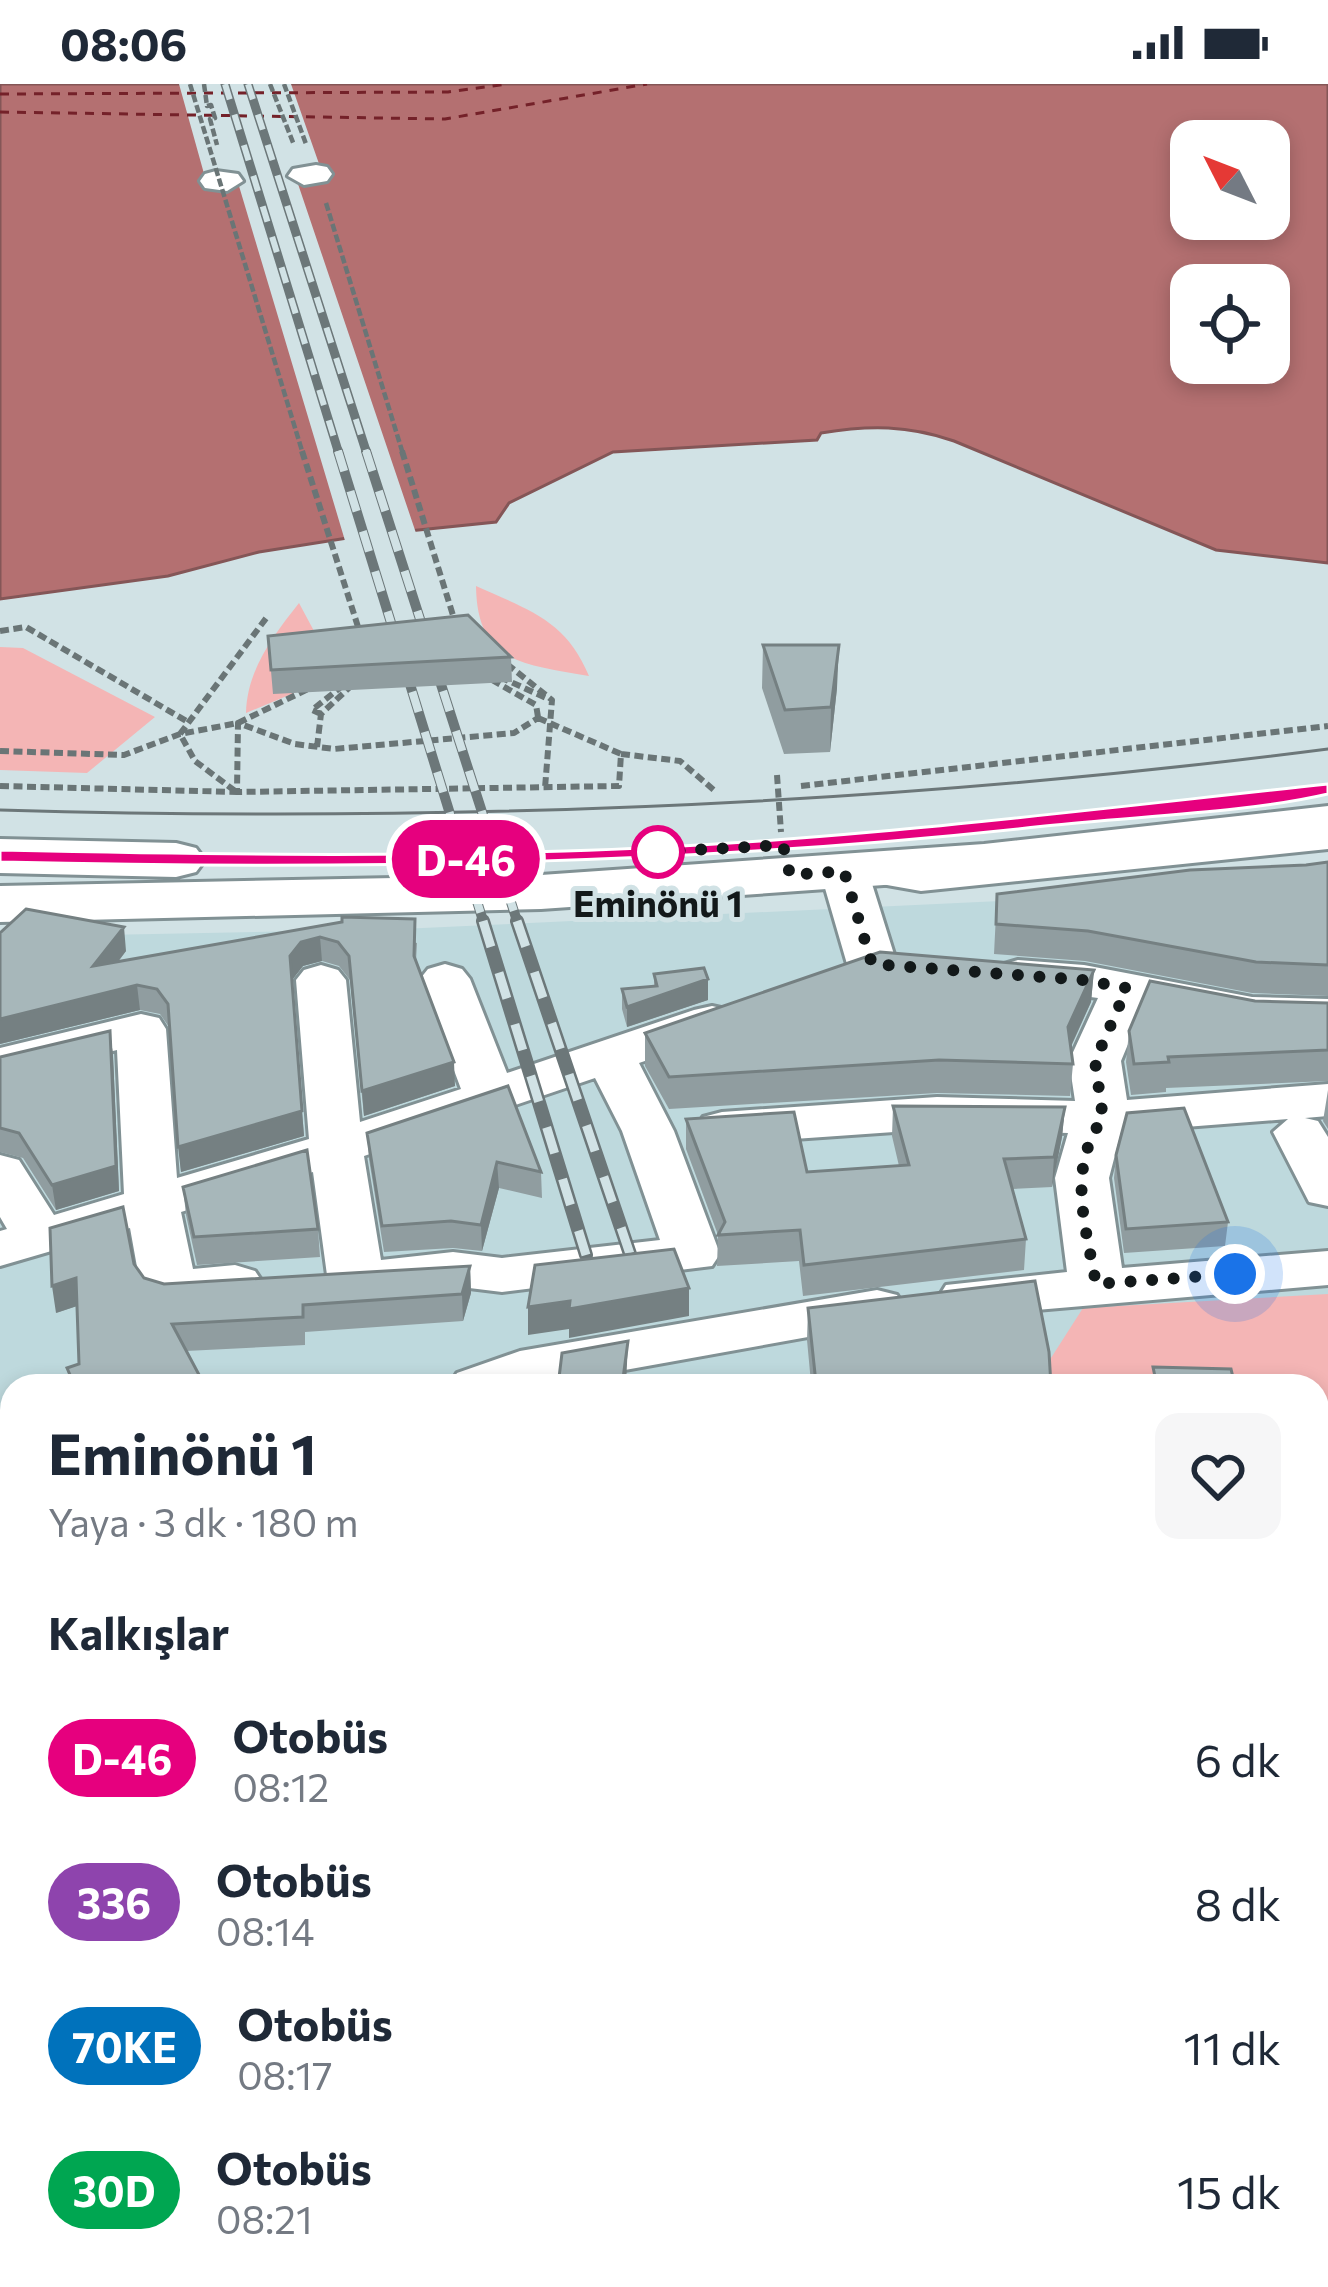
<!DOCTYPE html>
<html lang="tr">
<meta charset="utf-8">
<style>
:root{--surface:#fff;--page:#f6f6f7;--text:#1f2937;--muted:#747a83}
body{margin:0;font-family:Commissioner,sans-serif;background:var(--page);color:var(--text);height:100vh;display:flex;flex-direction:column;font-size:45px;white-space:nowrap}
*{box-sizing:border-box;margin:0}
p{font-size:39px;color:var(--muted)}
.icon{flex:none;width:66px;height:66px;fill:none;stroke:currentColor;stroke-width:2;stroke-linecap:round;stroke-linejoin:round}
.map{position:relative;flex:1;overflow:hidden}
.panel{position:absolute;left:0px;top:1290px;width:1329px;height:915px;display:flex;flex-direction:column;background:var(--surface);border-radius:36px 36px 0 0;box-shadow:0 6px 18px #0003}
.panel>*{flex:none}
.badge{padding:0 24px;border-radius:39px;font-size:42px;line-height:78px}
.needle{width:78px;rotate:312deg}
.fabs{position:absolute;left:1170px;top:36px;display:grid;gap:24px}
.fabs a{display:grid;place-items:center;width:120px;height:120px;border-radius:24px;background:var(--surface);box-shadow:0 6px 18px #0003;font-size:60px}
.you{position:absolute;width:60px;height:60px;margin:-30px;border:9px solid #fff;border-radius:50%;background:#1a73e8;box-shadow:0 0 0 18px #1a73e833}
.map>.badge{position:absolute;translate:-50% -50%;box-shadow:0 0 0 6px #fff}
h2{padding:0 48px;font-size:45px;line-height:108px}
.round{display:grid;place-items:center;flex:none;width:126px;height:126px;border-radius:24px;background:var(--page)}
.head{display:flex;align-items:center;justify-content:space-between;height:204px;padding:0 48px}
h1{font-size:57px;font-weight:700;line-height:90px}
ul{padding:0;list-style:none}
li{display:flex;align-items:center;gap:36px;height:144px;padding:0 48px}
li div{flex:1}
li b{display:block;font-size:45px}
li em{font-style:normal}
li .badge{min-width:132px;font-weight:700;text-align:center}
.status{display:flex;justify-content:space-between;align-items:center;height:84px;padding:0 60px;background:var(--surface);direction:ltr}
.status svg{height:33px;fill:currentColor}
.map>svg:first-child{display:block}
</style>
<div class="status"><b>08:06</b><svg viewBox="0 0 49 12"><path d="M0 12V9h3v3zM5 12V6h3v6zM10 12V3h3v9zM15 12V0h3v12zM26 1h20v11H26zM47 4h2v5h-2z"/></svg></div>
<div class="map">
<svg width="1328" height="2203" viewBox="0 0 1328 2203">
<rect width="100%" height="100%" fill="#d1e2e5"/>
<path fill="#bed9dd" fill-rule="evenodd" d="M1328 788V2203H0V853L401 845 1000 817ZM12 1302H1317V2193H12Z"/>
<path fill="#f4b5b5" d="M476 502C529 526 566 536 589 592 524 580 477 580 476 502Z
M299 519 329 575 313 601 246 629C247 586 273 552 299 519Z
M0 563 23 564 155 633 87 689 0 686Z
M1328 1210V1530L1317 1527V1302H1033L1083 1224Z"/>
<path fill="#b47071" stroke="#845657" stroke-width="3" fill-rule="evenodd" d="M0 0H1328V479L1216 466 954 357C908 341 869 341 821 349L817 356 613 368 509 419 496 438 360 452 259 468 168 492 0 515ZM1191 57H1269V135H1191ZM1191 201H1269V279H1191Z"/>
<path fill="#d1e2e5" d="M179 0H291L324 94 297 97 417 452 346 460 239 102 208 104Z"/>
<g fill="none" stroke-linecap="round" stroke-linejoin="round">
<path stroke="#742129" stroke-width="3" stroke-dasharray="9 8" stroke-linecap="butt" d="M0 10 448 8 508 0
M0 28 445 35 647 0"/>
<defs>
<path id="lane" d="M1328 751V765L921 807 870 798 866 793 878 786 921 793Z"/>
<path id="street" d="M316 81 327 83 332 90 327 97 304 101 288 92 293 85Z
M216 87 238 90 243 97 227 107 205 104 200 97 205 90Z
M844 773 861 777 868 787 897 880 889 890 872 895 855 890 847 880 820 787 827 777Z
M1018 876 1084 881 1252 913 1328 915V945L1252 943 1144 922 1121 977 1127 1016 1328 1000V1032L1305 1034 1318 1037 1328 1053V1122L1309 1118 1273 1048 1288 1035 1121 1048 1109 1094 1122 1184 1328 1167V1201L966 1232 946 1227 938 1214 946 1201 1067 1188 1055 1094 1068 1049 937 1045 722 1060 703 1055 696 1044 703 1033 722 1028 937 1013 1075 1017 1069 977 1098 914 1001 901 993 891 1001 881Z
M445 880 462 885 470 895 507 989 694 926 712 922 730 926 737 937 730 948 639 979 674 1047 720 1170 712 1182 502 1208 453 1202 396 1206 376 1201 355 1208 335 1203 327 1191 313 1088 181 1128 193 1185 235 1181 255 1187 263 1199 255 1211 169 1223 149 1217 141 1205 130 1144 0 1182V1147L7 1145 0 1133V1071L19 1076 54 1131 124 1110 117 966 0 994V964L141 930 159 934 166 945 177 1094 309 1055 296 896 304 886 321 881 338 886 346 896 360 1038 461 1005 420 895 428 885ZM595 994 622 1047 660 1156 502 1174 453 1168 381 1176 364 1072Z
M877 1206 897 1211 905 1224 897 1237 536 1302H449L457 1289 520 1267Z
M0 1579 12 1583V1684L0 1688Z
M1317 1839 1328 1843V1904L1317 1901Z
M0 2020 12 2024V2087L0 2083Z
M116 2193H195L190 2203H111Z
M244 2193H333L338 2203H249Z
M901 2193H994L989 2203H896Z"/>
<path id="primary" d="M1328 722V756L984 794 541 825 0 838V802L541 791 984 760Z
M0 755 176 759 196 764 205 776 196 788 176 793 0 789Z"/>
</defs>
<use href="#lane" stroke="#819194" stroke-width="6"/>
<use href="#street" stroke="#819194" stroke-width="6"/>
<use href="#primary" stroke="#819194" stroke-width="6"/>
<path stroke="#6a7576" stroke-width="4.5" stroke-dasharray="8 3" stroke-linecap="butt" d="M204 0 207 22 211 21 215 34 210 35 217 61
M270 0 294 61
M284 0 306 60
M326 119 403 370"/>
<path stroke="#6a7576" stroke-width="6" stroke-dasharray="9 4.5" stroke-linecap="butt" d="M402 367 456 541
M0 547 26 543 188 638
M507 580 552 616 545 704
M500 593 546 614
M492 596 536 621 538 633
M321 630 312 626 341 603
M538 634 621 670 619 702 237 708 238 639 295 660 334 665 514 649Z
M317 663 321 630 351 602
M0 667 124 671 180 650 238 639 308 605
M621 670 680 677 715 707
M777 691 781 748
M0 702 237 708
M801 702 1328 642
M235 707 195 677 180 650 267 533"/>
<use href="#lane" fill="#fff" fill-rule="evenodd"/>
<use href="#street" fill="#fff" fill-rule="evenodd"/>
<use href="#primary" fill="#fff" fill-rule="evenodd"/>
<path stroke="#6c7779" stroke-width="3" d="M0 726C445 739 886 722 1328 665"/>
<defs>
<path id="rail-far2" d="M225 0 339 370
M248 0 367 370"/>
<path id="rail-far1" d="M338 367 484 840
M366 367 518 840"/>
<path id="rail" d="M483 837 586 1171
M517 837 630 1170"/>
</defs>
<use href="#rail-far2" stroke="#6c7779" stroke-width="9"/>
<use href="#rail-far1" stroke="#6c7779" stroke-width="10"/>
<use href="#rail" stroke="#6c7779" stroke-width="14"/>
<use href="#rail-far2" stroke="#d1e2e5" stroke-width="6" stroke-dasharray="16" stroke-linecap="butt"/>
<use href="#rail-far1" stroke="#d1e2e5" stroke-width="8" stroke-dasharray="21" stroke-linecap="butt"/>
<use href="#rail" stroke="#d1e2e5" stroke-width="9" stroke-dasharray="27" stroke-linecap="butt"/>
<path stroke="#6a7576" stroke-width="4.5" stroke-dasharray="8 3" stroke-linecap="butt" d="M190 0 303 370"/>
<path stroke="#6a7576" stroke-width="6" stroke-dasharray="9 4.5" stroke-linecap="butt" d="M302 367 360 549"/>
</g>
<path fill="#909da0" d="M268 552 511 573 512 598 273 610Z
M763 561 837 604 830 668 784 670 762 604Z
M1328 778V912L1252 909 1085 877 994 870 997 810Z
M342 838 417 859 416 877 455 1002 364 1032 350 896 339 882 322 877 303 882 292 896 304 1052 181 1088 169 943 160 930 140 926 0 960V849L126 867 118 878Z
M1094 886 1091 918 1071 963 1073 980 1070 1012 937 1009 669 1025 645 982V949Z
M654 890 708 895V916L627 943 622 925V905L654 902Z
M1255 917 1328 919V997L1166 1004V1008L1131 1011 1126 978 1129 947Z
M110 947 113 972 119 1107 56 1126 23 1074 0 1068V973Z
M1328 1006V1045L1323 1037Z
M893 1022 1065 1023 1062 1053 1052 1103 1012 1105 1026 1155 1024 1186 803 1212 799 1177 717 1182 718 1151 686 1065V1035L807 1088 899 1082 892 1052Z
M367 1049 541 1088 542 1114 499 1104 482 1167 453 1164 384 1168 369 1075Z
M1116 1071 1228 1138 1225 1162 1124 1169 1114 1094Z
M183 1103 318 1145 320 1173 197 1181 186 1131Z
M134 1180 144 1194 164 1200 470 1182 471 1209 463 1237 305 1248V1261L186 1267 205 1302H70L67 1284 79 1280 77 1222 56 1229Z
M808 1224 1051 1302 811 1299 807 1256Z
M12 1491V1527L7 1519 3 1494Z
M1317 1498 1328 1499V1608H1321L1317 1712Z
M12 1774V2019L0 2017V1780Z
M1317 1944 1328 1961V2203L1317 2193Z
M0 2102 12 2193H105L104 2203H0Z
M472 2193H591L587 2203H472Z
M863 2193H936L941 2201 957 2193H1018L1017 2203H872Z"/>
<path fill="#758082" d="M839 561 837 604 830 668 831 623Z
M124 843 126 867 96 906 93 882Z
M320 853 322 877 303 882 292 896 290 872 301 858Z
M1094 886 1091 918 1065 975 1068 943Z
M708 895V916L627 943V923Z
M137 901 140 926 0 960V935Z
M110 947 113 972 119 1107 56 1126 52 1101Z
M454 978 455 1002 364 1032 362 1007Z
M1065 1023 1062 1053 1052 1103 1054 1073Z
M302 1027 304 1052 181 1088 178 1063Z
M497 1078 499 1104 482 1167 481 1141Z
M470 1182 471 1209 463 1237 462 1210Z
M76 1194 80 1221 56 1229 52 1202Z
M689 1204V1232L569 1254V1245L528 1251V1223Z
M628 1257 626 1302H622Z
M1328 1676V1707L1317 1712V1681Z
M12 1973V2014L5 1977Z
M94 2193H105L104 2203H96Z
M577 2193H591L587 2203H572Z
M1006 2193H1018L1017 2203H993Z"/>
<path fill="#a7b7ba" stroke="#758082" stroke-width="3" d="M468 531 511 573 271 586 268 552Z
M763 561H839L831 623 785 626Z
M1328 778V881L1256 878 1088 847 996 840 997 810 1190 786 1306 781Z
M26 825 124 843 93 882 342 838V833L415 835 414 872 454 978 362 1007 349 872 338 858 320 853 301 858 290 872 302 1027 178 1063 168 920 157 905 137 901 0 935V849Z
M880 868 1094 886 1068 943 1073 980 939 976 669 993 645 949Z
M704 884 708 895 627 923 622 905 657 902 654 890Z
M1150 897 1255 917 1328 919V966L1168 973 1169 978 1134 980 1129 947Z
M110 947 116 1082 52 1101 19 1049 0 1044V973Z
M508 1002 541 1088 497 1078 481 1141 451 1137 382 1142 367 1049Z
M893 1022 1065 1023 1054 1073 1004 1075 1026 1155 804 1181 800 1146 718 1151 725 1138 686 1035 794 1028 807 1088 909 1081Z
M1184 1024 1228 1138 1126 1145 1116 1071 1127 1029Z
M307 1066 318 1145 194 1153 183 1103Z
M123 1123 134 1180 144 1194 164 1200 470 1182 462 1210 303 1221V1233L172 1240 205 1302H75L67 1284 79 1280 76 1194 52 1202 50 1144Z
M674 1165 689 1204 569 1225 570 1217 528 1223 535 1181Z
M1035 1197 1049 1268 1051 1302H751V1297L816 1299 808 1224Z
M628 1257 622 1302H558L562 1269Z
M1153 1283 1231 1285 1235 1302H1157Z
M326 1296 399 1302H324Z
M12 1491V1509L3 1494Z
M1317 1498 1328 1499V1574H1317Z
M1317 1591 1328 1642V1676L1317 1681Z
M12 1774V1973L5 1977 0 1975V1780Z
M1317 1944 1328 1961V1983L1317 1974Z
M1328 1990V2203H1148L1163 2193H1317V1999Z
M12 2100V2193H26L0 2195V2102Z
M218 2193H252L259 2203H200Z
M472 2193H577L572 2203H494L471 2195Z
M644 2193H776L778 2203H646Z
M892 2193H936L941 2201 957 2193H1006L993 2203H901Z"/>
<path fill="#e6007e" stroke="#fff" stroke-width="3" d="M1328 700V710C1247 729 1137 732 1045 742 697 781 350 786 0 778V766C188 770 377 773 565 767 820 760 1075 727 1328 700Z"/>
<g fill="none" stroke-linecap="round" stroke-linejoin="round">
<path stroke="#13191a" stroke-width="12" stroke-dasharray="0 21.6" d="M658 768 783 761 790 791 844 787 872 880 1084 896 1127 904 1095 977 1103 1034C1066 1086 1086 1142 1096 1200L1235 1190"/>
</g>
<circle fill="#fff" stroke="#e6007e" stroke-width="6" cx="658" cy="768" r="24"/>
<g text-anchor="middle" stroke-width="10" stroke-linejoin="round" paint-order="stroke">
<g font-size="36" font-weight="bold" fill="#13191a" stroke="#d1e2e5">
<text x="658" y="833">Eminönü 1</text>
</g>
</g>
</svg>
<div class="fabs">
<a><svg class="needle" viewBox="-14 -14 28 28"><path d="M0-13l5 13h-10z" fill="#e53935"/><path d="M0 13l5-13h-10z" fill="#747a83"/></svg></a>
<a><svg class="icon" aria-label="locate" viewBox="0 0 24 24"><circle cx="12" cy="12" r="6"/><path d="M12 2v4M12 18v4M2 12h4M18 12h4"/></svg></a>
</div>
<div class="you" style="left:1235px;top:1190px"></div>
<b class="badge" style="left:466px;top:775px;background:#e6007e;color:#fff">D-46</b>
<section class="panel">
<div class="head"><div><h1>Eminönü 1</h1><p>Yaya · 3 dk · 180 m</p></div><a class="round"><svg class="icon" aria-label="heart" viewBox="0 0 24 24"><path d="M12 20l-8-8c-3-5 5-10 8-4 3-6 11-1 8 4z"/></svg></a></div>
<h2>Kalkışlar</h2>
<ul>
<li><span class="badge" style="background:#e6007e;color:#fff">D-46</span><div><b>Otobüs</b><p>08:12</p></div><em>6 dk</em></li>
<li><span class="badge" style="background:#8e44ad;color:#fff">336</span><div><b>Otobüs</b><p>08:14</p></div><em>8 dk</em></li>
<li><span class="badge" style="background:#0072bc;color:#fff">70KE</span><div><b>Otobüs</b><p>08:17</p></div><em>11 dk</em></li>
<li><span class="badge" style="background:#00a651;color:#fff">30D</span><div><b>Otobüs</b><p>08:21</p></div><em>15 dk</em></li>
</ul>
</section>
</div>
